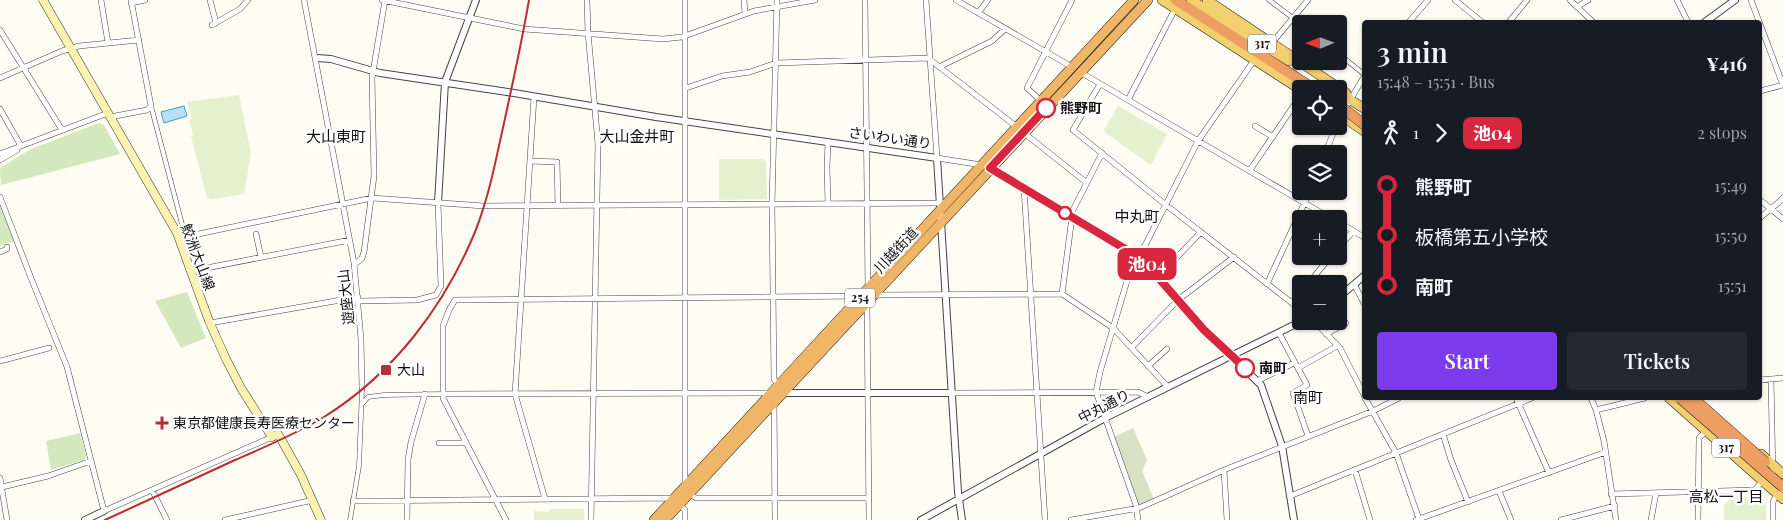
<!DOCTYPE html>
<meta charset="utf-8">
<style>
:root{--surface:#171b24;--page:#242831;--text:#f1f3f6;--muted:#9ea1a6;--accent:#7c3aed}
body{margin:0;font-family:"Playfair Display","Noto Sans JP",serif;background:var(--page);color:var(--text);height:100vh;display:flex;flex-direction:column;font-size:19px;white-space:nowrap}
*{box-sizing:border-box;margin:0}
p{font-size:16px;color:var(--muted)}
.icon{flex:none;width:28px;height:28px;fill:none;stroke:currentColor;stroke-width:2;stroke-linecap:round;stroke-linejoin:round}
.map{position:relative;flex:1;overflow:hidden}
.details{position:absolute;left:1362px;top:20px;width:400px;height:380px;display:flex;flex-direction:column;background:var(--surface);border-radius:5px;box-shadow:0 1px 4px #0004}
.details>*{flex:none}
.badge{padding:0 10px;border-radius:8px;font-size:18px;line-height:32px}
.needle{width:32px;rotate:269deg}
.tools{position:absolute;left:1292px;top:15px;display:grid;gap:10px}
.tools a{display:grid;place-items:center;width:55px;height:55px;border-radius:5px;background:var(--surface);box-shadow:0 1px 4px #0004;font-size:25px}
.map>.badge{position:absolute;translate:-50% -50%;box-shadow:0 0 0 2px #fff}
.legs{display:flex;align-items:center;gap:8px;height:55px;padding:0 15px;font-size:16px}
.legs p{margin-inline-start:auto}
.overview{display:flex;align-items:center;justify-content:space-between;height:85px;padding:0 15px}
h1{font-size:28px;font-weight:600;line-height:38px}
.button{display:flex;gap:10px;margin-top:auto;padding:10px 15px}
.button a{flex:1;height:58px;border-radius:5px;background:var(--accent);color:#fff;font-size:20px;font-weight:600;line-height:58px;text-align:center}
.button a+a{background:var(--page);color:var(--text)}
ul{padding:0 15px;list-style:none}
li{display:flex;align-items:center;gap:18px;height:50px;font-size:19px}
li i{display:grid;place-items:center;width:8px;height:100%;margin:0 6px;background:currentColor}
li i::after{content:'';width:12px;height:12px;margin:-6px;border:4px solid;border-radius:50%;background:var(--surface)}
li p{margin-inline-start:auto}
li:first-child i{background:linear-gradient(#0000 50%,currentColor 0)}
li:last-child i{background:linear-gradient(currentColor 50%,#0000 0)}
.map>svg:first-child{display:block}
</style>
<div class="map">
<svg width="1783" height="520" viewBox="0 0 1783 520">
<rect width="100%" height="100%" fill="#fefcf3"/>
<path fill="#d4e8bd" d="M99 123 104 125 120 154 1 185 0 168 31 149Z
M0 207 14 241 0 246Z
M187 292 206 338 181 348 155 301Z
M80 433 86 456 84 460 51 470 46 441Z"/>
<path fill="#d8e1c4" d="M1133 428 1147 460 1142 471 1154 499 1139 505 1114 437Z"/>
<path fill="#e5f0ce" d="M239 95 251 153 244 194 213 199 207 198 191 136 193 135 189 120 192 119 187 102Z
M1118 106 1167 134 1151 165 1107 134 1104 130Z
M719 159H763L766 162 767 199 719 200Z
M1732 498H1758L1766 506V520H1724V505Z
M550 509H584V520H534V511L548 512Z"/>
<path fill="#b9dff4" stroke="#4496c7" d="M184 106 187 116 164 123 161 112Z"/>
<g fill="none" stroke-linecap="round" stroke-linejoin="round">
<defs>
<path id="pedestrian" d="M1269 0 1301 24
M1339 54 1365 75
M151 106 183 228 180 236
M362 404 368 397 384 395 443 394
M350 520 359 466 362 389"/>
<path id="minor" d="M101 0 108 43
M210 0 216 23
M304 0 354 263 361 339 362 389
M382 0 524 29 663 39 682 37 754 11 815 0
M587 0 588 32 598 144 591 520
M744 0 745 14
M777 0 772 205 774 379 778 385
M865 0 868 288
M926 0 937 158 982 165
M956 0 1072 67
M1455 0 1482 22
M1570 0 1593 22
M1677 0 1688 22
M1751 0 1783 85 1760 91
M131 3 145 0
M1577 7 1588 0
M978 13 988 0
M1409 22 1428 0
M1509 22 1527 0
M212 25 240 9 248 0
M0 30 62 130
M1272 43 1308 0
M939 67 992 41 1005 29
M1080 72 1332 219
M0 78 62 51 79 46 139 40
M1100 84 1073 130 1166 205 1301 310
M686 88 722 76 750 72 776 63 928 58 1017 127
M534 97 515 394 545 499
M1128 100 1175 9
M1041 101 1027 88 1072 0
M0 109 21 146
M110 117 147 110 151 106 131 0
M1339 119 1365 75
M1255 126 1273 137
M1024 133 1087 183
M0 154 108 113
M1325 154 1336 126
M0 160 17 150
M530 161 557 162 558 206
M1250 170 1301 95
M1024 188 1045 520
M0 197 31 278 67 367 104 511 272 437
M1760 200 1783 219
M828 204 827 167 828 142
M1070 216 1102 153
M1760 218C1768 210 1776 206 1783 198
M1339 222 1365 238
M256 234 261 257
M179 238 372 198 484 206 940 203
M1339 247 1353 231
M0 252 7 249V247
M354 265 362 258 364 252 374 176 372 78 385 0
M191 271 350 240
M1158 277 1201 232
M1267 284 1310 191
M1308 284 1331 256
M1354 284 1365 305
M1062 294 1072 217
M875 295 1062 294 1113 328 1168 387
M359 301 417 300 436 295 441 286 438 203
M867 303 869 520
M1292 303 1301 291
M1314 321 1340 348 1365 397
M210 323 358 297
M1279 333 1307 385 1293 393 1308 436
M1326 334 1346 323
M1132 347 1178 300 1234 257
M0 361 49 348
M1148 366 1167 349
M1298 368 1337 346
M1771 379 1773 478
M1760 380 1783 378
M1257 381 1294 363
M952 393 1138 392 1148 397
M443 394 772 393
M1365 398 1396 453 1419 519
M1516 398 1549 473
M1591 398 1596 410 1604 441 1616 520
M774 403 775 520
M1596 410 1645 398
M1443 434 1451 460 1468 502
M439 443H466
M1224 470 1227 520
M1355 470 1370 520
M0 478 7 520
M685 486V0
M2 487 48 476 91 461
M152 490 167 520
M1499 491 1511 520
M688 493 696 498H869
M1611 494 1755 490 1762 481
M1290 496 1532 398
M353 501 674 498 685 510V520
M225 520 313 500
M407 520 408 460 411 442 425 394
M506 520 443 398V326L449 310 455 300 861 296
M1071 520 1139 508 1224 470 1373 411 1399 398
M1138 520 1136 505 1096 392 1100 372 1127 281 1198 141 1255 59
M1416 520 1606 452
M1561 520 1615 506
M1651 520 1656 493
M1698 520 1699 438 1706 431
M1773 520V502L1777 493"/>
<path id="tertiary" d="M1705 22 1735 0
M317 58 331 59 380 73 514 93 656 117 937 158 958 492 962 520
M988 168 1142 259 1204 330 1261 385 1282 446 1294 520
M438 203 445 82 476 0
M1339 297 1365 275
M781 393H952
M85 520 104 511
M921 520 1105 418 1302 321"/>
<path id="secondary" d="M43 0 177 233 209 321 226 359 241 388 272 437 278 434 281 439 301 475 321 520"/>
<path id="primary" d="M1162 0 1301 90
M1191 0 1289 61
M1207 0 1345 92 1350 99
M1346 97 1365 109
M1339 114 1365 132
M1669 398 1783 499
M1761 454 1783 474"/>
<path id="trunk" d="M654 520 1134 0
M665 520 1148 0"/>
<path id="motorway" d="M1176 0 1314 89"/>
</defs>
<use href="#pedestrian" stroke="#434343" stroke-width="5"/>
<use href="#minor" stroke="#434343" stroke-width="6"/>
<use href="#tertiary" stroke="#434343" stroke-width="8"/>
<use href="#secondary" stroke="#323232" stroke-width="9"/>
<use href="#primary" stroke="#212121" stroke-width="10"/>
<use href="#trunk" stroke="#212121" stroke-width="10"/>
<use href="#motorway" stroke="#212121" stroke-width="11"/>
<use href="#pedestrian" stroke="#fff" stroke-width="4"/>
<use href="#minor" stroke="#fff" stroke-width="5"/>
<use href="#tertiary" stroke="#fff" stroke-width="6"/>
<use href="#secondary" stroke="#fbf1b1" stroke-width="8"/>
<use href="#primary" stroke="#f2cf6f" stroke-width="9"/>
<use href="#trunk" stroke="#f0b668" stroke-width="9"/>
<use href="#motorway" stroke="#ed9e62" stroke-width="10"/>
<path stroke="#ba2d37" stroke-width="2" d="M105 520C148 500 192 480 235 460 265 447 296 434 324 417 393 374 444 307 475 232 489 197 496 159 504 123 513 82 522 41 529 0"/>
<defs>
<path id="motorway-bridge" d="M1339 105 1365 125
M1680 398 1783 487
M1693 398 1765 462"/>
</defs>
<use href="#motorway-bridge" stroke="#212121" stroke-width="11" stroke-linecap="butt"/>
<use href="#motorway-bridge" stroke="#ed9e62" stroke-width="10"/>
</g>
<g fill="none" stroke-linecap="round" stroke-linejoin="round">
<defs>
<path id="line-1" d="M1046 108 990 168 1142 259 1204 330 1245 368"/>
</defs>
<use href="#line-1" stroke="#fff" stroke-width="11"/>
<use href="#line-1" stroke="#d7263d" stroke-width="8"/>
</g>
<g fill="#fff" stroke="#d7263d" stroke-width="2.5">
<circle cx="1046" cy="108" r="9"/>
<circle cx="1065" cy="213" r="6"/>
<circle cx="1245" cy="368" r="9"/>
</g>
<g fill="#ba2d37" stroke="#fff" stroke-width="2">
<rect x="380" y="364" width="12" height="12" rx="2.5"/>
<path d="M159.5 415.5h5v5h5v5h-5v5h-5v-5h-5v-5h5z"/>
</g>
<g text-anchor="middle" stroke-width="5" stroke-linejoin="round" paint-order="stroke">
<g fill="#fff" stroke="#585858" stroke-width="1">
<rect x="1248" y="34.5" width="28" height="19" rx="4"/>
<rect x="845" y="288.5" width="30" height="19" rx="4"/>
<rect x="1712" y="438.5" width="28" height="19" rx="4"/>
</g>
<g font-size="12" font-weight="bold" fill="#101010">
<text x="1262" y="48">317</text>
<text x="860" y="302">254</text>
<text x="1726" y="452">317</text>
</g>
<g font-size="14" font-weight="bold" fill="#101010" stroke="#fff" text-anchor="start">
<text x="1060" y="113">熊野町</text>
<text x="1259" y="373">南町</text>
</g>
<g font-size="14" fill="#101010" stroke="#fff">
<text transform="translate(890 138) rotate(8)" y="5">さいわい通り</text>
<text transform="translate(896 250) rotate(-47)" y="5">川越街道</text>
<text transform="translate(198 257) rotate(69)" y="5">鮫洲大山線</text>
<text transform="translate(346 297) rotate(-96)" y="5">遊座大山</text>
<text transform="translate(1104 406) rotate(-27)" y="5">中丸通り</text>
</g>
<g font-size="14" fill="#101010" stroke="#fff" text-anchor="start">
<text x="397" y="375">大山</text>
<text x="173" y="428">東京都健康長寿医療センター</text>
</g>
<g font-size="15" fill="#101010" stroke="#fff">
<text x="336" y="142">大山東町</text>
<text x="637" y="142">大山金井町</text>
<text x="1137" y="222">中丸町</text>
<text x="1308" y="403">南町</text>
<text x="1726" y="502">高松一丁目</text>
</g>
</g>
</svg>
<div class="tools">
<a><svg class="needle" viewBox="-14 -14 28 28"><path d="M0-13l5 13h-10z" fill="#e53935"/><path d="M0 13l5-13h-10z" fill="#9ea1a6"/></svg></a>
<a><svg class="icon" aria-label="locate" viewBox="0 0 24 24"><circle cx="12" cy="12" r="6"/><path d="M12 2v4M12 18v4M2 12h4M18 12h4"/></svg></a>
<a><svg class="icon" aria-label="layers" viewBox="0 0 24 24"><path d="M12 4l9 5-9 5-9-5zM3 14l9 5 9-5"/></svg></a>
<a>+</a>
<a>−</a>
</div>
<b class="badge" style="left:1147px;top:264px;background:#d7263d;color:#fff">池04</b>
<section class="details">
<div class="overview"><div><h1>3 min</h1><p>15:48 – 15:51 · Bus</p></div><b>¥416</b></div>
<div class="legs"><svg class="icon" aria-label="walk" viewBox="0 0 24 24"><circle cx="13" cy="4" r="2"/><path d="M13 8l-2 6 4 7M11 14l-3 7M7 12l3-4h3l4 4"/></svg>1<svg class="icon" aria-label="forward" viewBox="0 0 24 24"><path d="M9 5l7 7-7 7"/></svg><b class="badge" style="background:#d7263d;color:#fff">池04</b><p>2 stops</p></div>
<ul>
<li><i style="color:#d7263d"></i><b>熊野町</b><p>15:49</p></li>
<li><i style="color:#d7263d"></i><span>板橋第五小学校</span><p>15:50</p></li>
<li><i style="color:#d7263d"></i><b>南町</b><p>15:51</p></li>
</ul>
<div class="button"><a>Start</a><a>Tickets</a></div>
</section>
</div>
